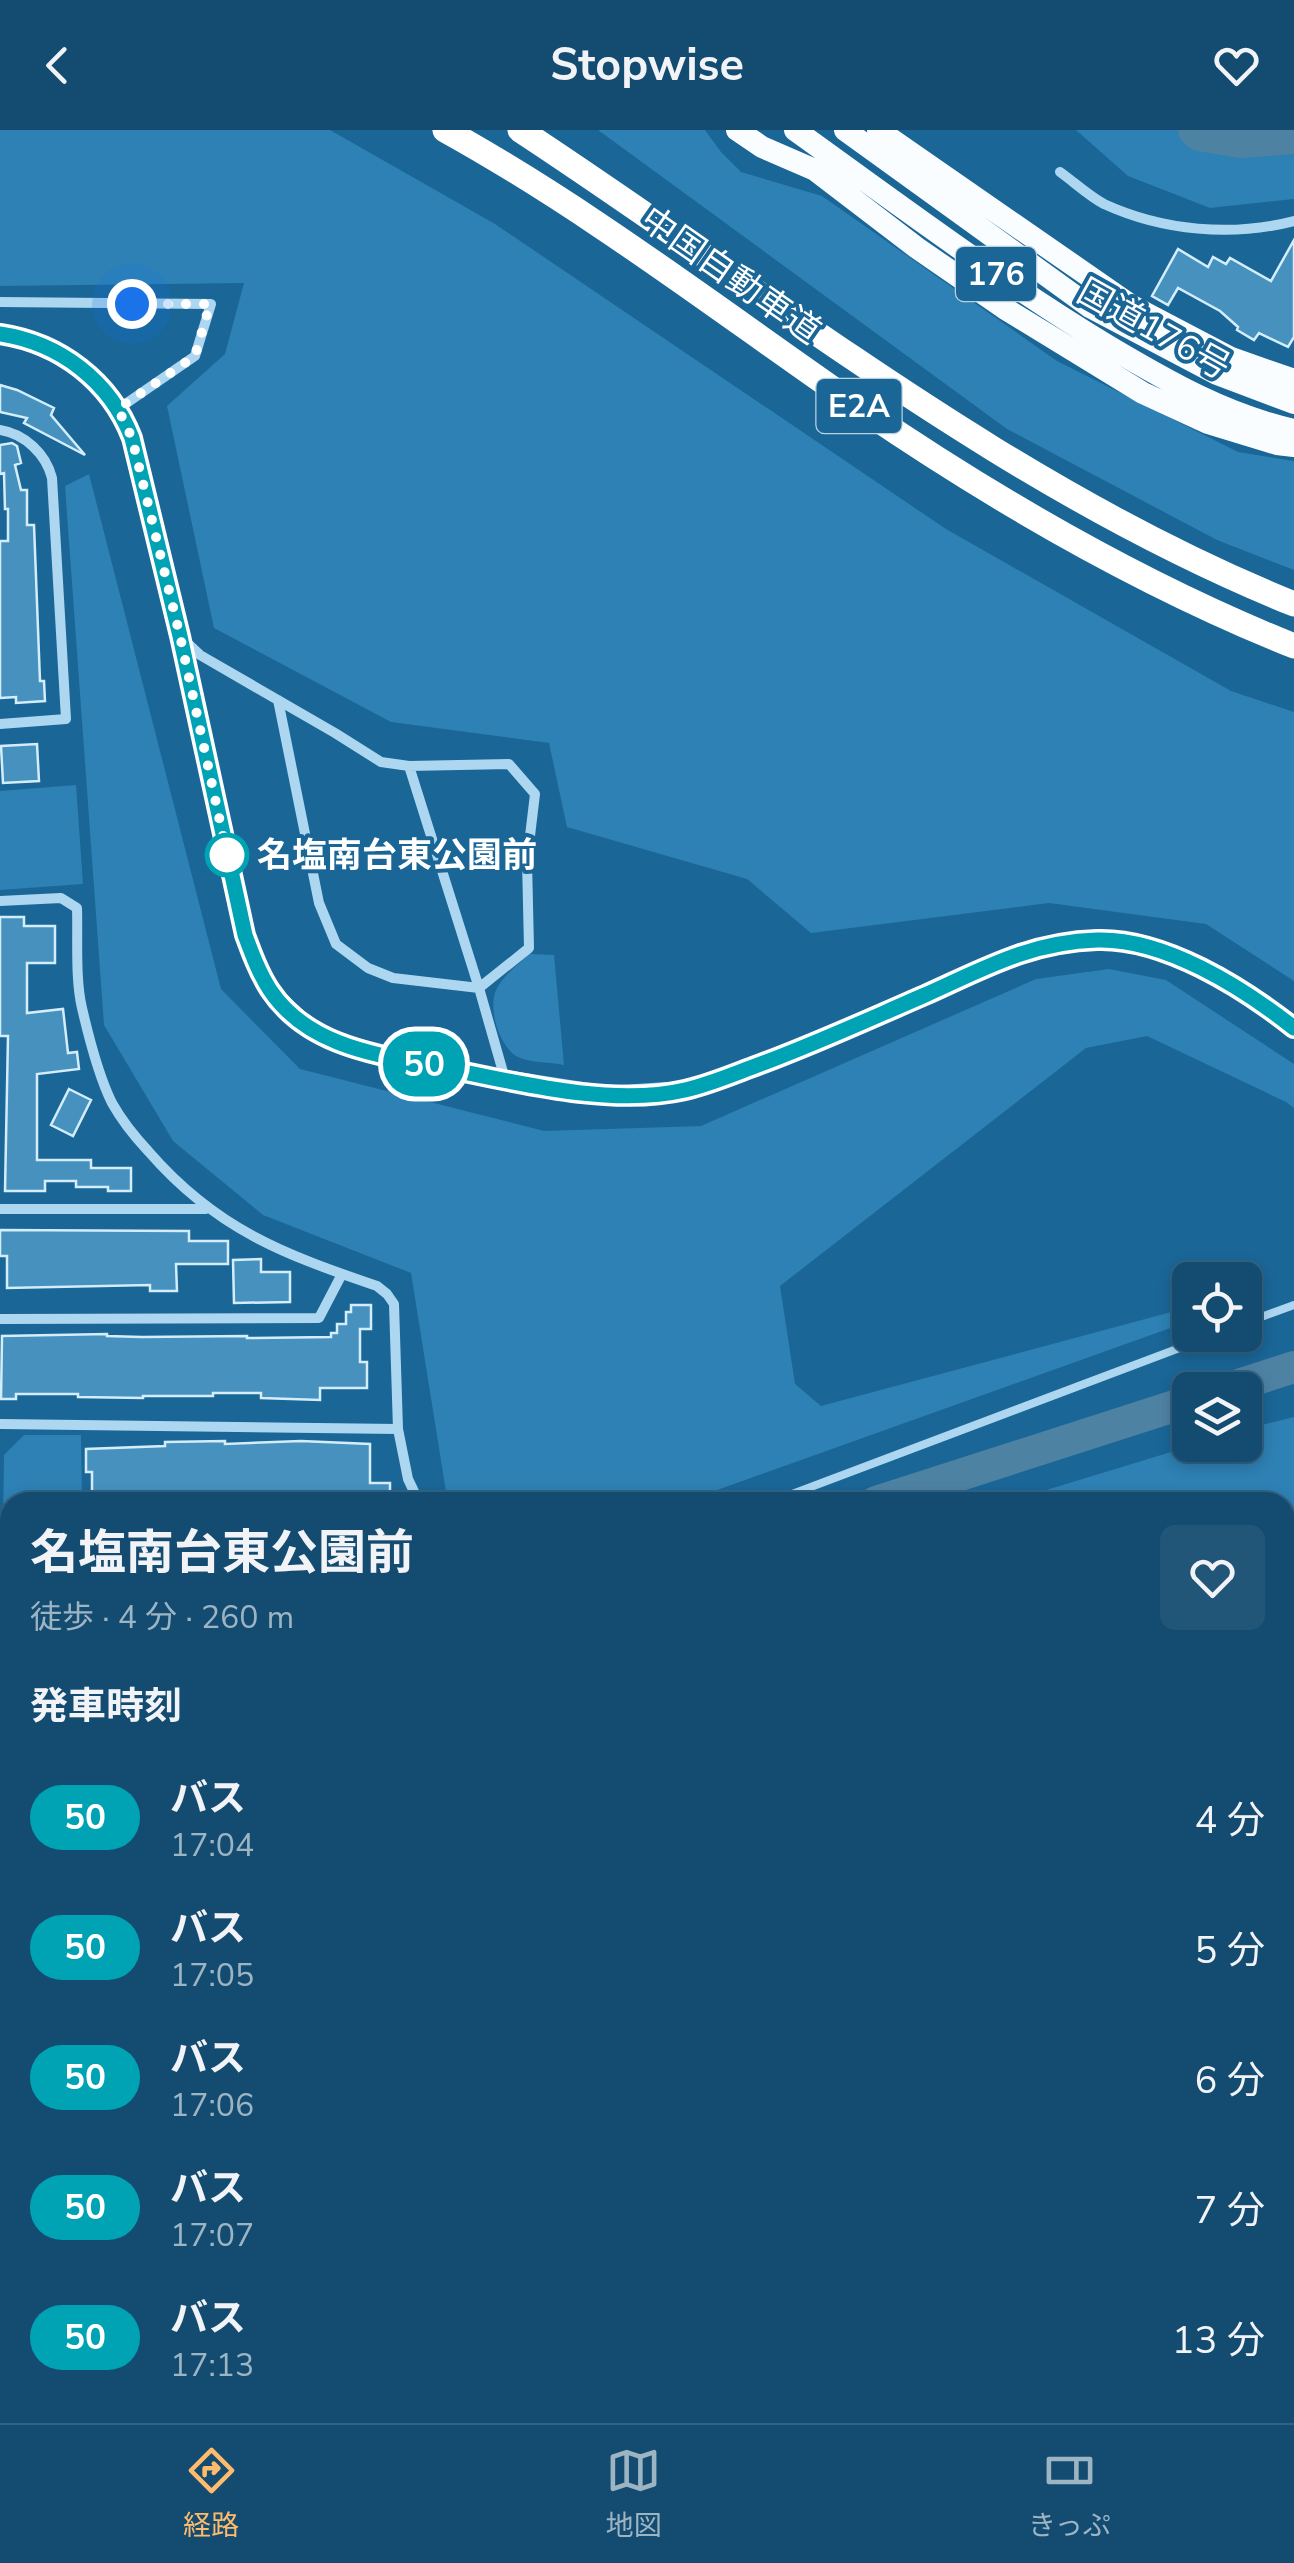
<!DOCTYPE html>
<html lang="ja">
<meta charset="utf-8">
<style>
:root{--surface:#144c71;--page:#215679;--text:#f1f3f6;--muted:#9db4c3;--line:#336384;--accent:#ffbb6c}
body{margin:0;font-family:"Nunito Sans","Noto Sans JP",sans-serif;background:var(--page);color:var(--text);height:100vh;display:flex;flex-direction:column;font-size:38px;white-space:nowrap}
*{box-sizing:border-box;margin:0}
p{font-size:32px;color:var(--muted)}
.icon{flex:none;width:55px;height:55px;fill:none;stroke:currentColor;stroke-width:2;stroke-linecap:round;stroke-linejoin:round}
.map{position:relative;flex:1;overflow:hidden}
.details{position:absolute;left:0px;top:1362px;width:1295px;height:932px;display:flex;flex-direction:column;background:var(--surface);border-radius:30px 30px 0 0;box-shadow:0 5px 15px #0003,0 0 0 2px var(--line)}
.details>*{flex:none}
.badge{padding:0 20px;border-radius:32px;font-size:35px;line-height:65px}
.controls{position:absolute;left:1172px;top:1132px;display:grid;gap:20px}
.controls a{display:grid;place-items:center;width:90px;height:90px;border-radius:15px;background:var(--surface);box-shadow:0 5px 15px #0003,0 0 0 2px var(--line);font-size:50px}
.you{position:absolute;width:50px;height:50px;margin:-25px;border:8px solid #fff;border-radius:50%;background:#1a73e8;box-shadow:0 0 0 15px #1a73e833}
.map>.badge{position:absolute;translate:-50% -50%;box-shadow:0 0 0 5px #fff}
h2{padding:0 30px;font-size:38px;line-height:90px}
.round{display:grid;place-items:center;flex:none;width:105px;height:105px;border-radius:15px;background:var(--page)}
.head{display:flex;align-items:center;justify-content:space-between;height:170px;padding:0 30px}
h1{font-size:48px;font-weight:700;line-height:75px}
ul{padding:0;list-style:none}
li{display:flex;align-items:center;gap:30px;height:130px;padding:0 30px}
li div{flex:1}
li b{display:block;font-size:38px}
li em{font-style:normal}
li .badge{min-width:110px;font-weight:700;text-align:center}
header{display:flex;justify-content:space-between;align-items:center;height:130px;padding:0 30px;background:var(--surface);font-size:45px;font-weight:700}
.menu{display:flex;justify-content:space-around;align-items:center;height:140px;border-top:2px solid var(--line);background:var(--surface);font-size:28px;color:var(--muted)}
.menu a{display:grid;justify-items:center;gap:5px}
.menu .active{color:var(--accent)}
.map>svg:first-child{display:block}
</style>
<header><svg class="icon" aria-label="back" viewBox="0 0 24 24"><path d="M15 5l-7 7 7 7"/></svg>Stopwise<svg class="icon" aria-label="heart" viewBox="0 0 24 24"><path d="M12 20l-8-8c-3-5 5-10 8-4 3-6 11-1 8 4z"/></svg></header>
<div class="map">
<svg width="1294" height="2293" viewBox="0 0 1294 2293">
<rect width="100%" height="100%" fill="#1a6697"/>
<path fill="#2e81b4" d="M0 0H330L495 94 946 399 1231 561 1294 582V851L1206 794 1049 773 811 803 747 749 567 697 549 613 391 592 214 498 167 276 225 224 244 153 0 156Z
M598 0H705L721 22 741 42 822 66 1057 231 1238 322 1294 331V440L1217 410 1007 299Z
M1076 0H1294V69L1210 78 1128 46Z
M89 344 221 859 300 939 544 1001 701 996 1036 849 1109 839 1166 850 1294 934V978L1286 972 1147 906 1086 918 780 1156 795 1254 821 1276 1190 1177V1191L706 1364 698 1372H450L447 1368 411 1143 263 1085 173 1011 104 895 65 356Z
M76 655 83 754 0 760V661Z
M529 824 554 825 564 935C550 932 528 933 516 926 499 915 488 879 496 860 502 846 519 834 529 824Z
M1294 1287V1437L1285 1438V1372H1007L1194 1315H1245V1299Z
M24 1305H81L82 1372H10L9 1397 3 1391 4 1325Z
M1294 1454V1697L1285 1698V1455Z
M1294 1722V2293H250L259 2285H1285V1723Z
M10 1883V2018L0 2020V1884Z"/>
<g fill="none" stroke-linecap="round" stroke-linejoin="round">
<path stroke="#4e82a3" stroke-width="32" d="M1194 0 1199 5 1240 12 1294 8
M1223 1260 1294 1237
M876 1372 1190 1271
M0 2215 10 2212"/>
</g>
<path fill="#4791bf" stroke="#d4edfb" stroke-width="2.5" d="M1294 110V207L1288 217 1259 203 1254 210 1237 200 1238 197 1220 181 1178 158 1168 175 1152 166 1178 119 1208 137 1213 127 1226 134 1230 128 1271 151Z
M0 255 17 260 54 278 51 285 85 325 24 293 27 288 0 282Z
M12 313 17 316 21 333 15 335 21 360H27V395H34L40 551H44L45 571 16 573V567L0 568V411H8V379H5L4 343 0 344V315Z
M37 614 39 651 3 653 1 616Z
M0 787H24V796H55V833H27V883L63 879 68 923 77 922 79 939 37 944V1030H91V1038H131V1061H108V1057H76V1051H45V1061H5L8 906H0Z
M69 959 91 970 73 1006 51 995Z
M0 1100 189 1101V1111H228V1134H176L177 1161H150V1155L7 1158V1126H0Z
M261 1129V1142H290V1172L234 1173 233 1130Z
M351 1175H371V1199H360V1232H367V1258H320V1270L261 1268V1263H213V1266H143V1268L78 1267V1264H16V1269H1L2 1206 107 1204V1206L142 1207 247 1206V1208L331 1207V1203H337V1194H346V1182H351Z
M225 1311V1314L301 1311 370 1314V1353H390V1372H289V1370L92 1372V1342H86V1319L165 1316V1312Z"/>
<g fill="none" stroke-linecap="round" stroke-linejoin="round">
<path stroke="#add7f0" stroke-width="8" d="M1245 1193 1294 1175
M771 1372 1214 1205
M0 2286 25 2285"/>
<path stroke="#add7f0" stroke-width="10" d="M1060 42C1074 52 1089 66 1104 74 1163 101 1232 107 1294 91
M0 172 211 174 195 226 118 279
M0 300C25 304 46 324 52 348L66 589 0 594
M184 510 200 525 335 603 381 632 409 636 509 634 535 664 527 731 529 818 479 858 505 949
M278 570 319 773 336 814 368 838 393 848 479 858 409 636
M0 771 61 768 77 778C78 808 75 849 82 878 88 904 100 949 112 973 122 991 135 1007 149 1022 216 1099 283 1124 377 1156L387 1164 394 1174 398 1299 408 1349 419 1372
M0 1079H206
M0 1189 319 1188 342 1144
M0 1294 398 1299
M0 1409H10
M0 1517H10
M0 1624H10
M0 1732 10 1731
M0 1838H10"/>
<path stroke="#add7f0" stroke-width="18" d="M0 204C60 213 110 251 133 308L180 505 245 805 257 836 272 863 298 888 328 910 366 923 505 949 607 965 683 960 720 950 780 927 1020 822 1098 809 1139 813 1183 829 1251 867 1294 898"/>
<path stroke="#fafdff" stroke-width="22" d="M737 0 762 17 815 40 917 118 1004 178 1143 263 1208 293 1277 314 1294 316
M795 0C898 74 999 150 1108 216 1167 251 1226 285 1294 300
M845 0 1090 177 1217 244 1294 273
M878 0 1132 176 1231 228 1294 250"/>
<path stroke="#fff" stroke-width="25" d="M445 0C591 81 724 184 862 279 997 371 1142 455 1294 516
M520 0C773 166 1011 360 1294 474"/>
</g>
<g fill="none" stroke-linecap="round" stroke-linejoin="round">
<defs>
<path id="line" d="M0 204C60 213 110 251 132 308L180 506 245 805C252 824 259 843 270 860 306 914 371 924 430 935 507 950 608 978 685 960 707 955 729 946 750 938 809 917 867 890 925 865 983 839 1030 812 1097 810 1164 808 1242 857 1294 898"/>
</defs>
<use href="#line" stroke="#fff" stroke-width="22"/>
<use href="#line" stroke="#00a3b4" stroke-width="15"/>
<path stroke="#fff" stroke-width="10" stroke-dasharray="0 18" d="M132 174H210L195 226 118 279 132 308 180 506 230 738 227 725"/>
</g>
<circle fill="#fff" stroke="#00a3b4" stroke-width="5" cx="227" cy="725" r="20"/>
<g text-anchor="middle" stroke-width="8" stroke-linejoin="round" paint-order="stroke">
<g fill="#1a6697" stroke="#bad1e0" stroke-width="2.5">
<rect x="956" y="117" width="80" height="54" rx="8"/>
<rect x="816.5" y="249" width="85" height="54" rx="8"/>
</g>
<g font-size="32" font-weight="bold" fill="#fff">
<text x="996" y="155">176</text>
<text x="859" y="287">E2A</text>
</g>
<g font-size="35" fill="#fff" stroke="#1a6697">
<text transform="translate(731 145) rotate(35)" y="12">中国自動車道</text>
<text transform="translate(1154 199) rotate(29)" y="12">国道176号</text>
</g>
<g font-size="35" font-weight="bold" fill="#fff" stroke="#1a6697" text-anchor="start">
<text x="257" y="737">名塩南台東公園前</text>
</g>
</g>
</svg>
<div class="controls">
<a><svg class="icon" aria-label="locate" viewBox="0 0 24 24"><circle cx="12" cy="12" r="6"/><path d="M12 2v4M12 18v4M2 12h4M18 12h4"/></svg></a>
<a><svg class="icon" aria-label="layers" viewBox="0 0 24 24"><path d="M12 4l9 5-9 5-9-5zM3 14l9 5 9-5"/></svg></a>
</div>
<div class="you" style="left:132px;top:174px"></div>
<b class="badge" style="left:424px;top:934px;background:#00a3b4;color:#fff">50</b>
<section class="details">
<div class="head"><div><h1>名塩南台東公園前</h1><p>徒歩 · 4 分 · 260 m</p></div><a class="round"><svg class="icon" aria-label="heart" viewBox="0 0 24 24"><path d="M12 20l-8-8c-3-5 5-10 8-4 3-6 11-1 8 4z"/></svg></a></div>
<h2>発車時刻</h2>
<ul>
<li><span class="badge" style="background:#00a3b4;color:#fff">50</span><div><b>バス</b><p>17:04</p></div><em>4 分</em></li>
<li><span class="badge" style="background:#00a3b4;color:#fff">50</span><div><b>バス</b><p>17:05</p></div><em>5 分</em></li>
<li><span class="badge" style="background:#00a3b4;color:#fff">50</span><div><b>バス</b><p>17:06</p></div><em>6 分</em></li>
<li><span class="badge" style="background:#00a3b4;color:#fff">50</span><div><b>バス</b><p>17:07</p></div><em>7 分</em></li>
<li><span class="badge" style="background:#00a3b4;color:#fff">50</span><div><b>バス</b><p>17:13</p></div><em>13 分</em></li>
</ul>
</section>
</div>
<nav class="menu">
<a class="active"><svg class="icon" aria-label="directions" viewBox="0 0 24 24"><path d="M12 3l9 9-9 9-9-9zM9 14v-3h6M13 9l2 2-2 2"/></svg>経路</a>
<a><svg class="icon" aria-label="map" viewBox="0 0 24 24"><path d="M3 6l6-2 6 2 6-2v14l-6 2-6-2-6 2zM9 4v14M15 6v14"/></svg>地図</a>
<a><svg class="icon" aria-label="tickets" viewBox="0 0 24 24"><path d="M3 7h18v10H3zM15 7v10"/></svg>きっぷ</a>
</nav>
